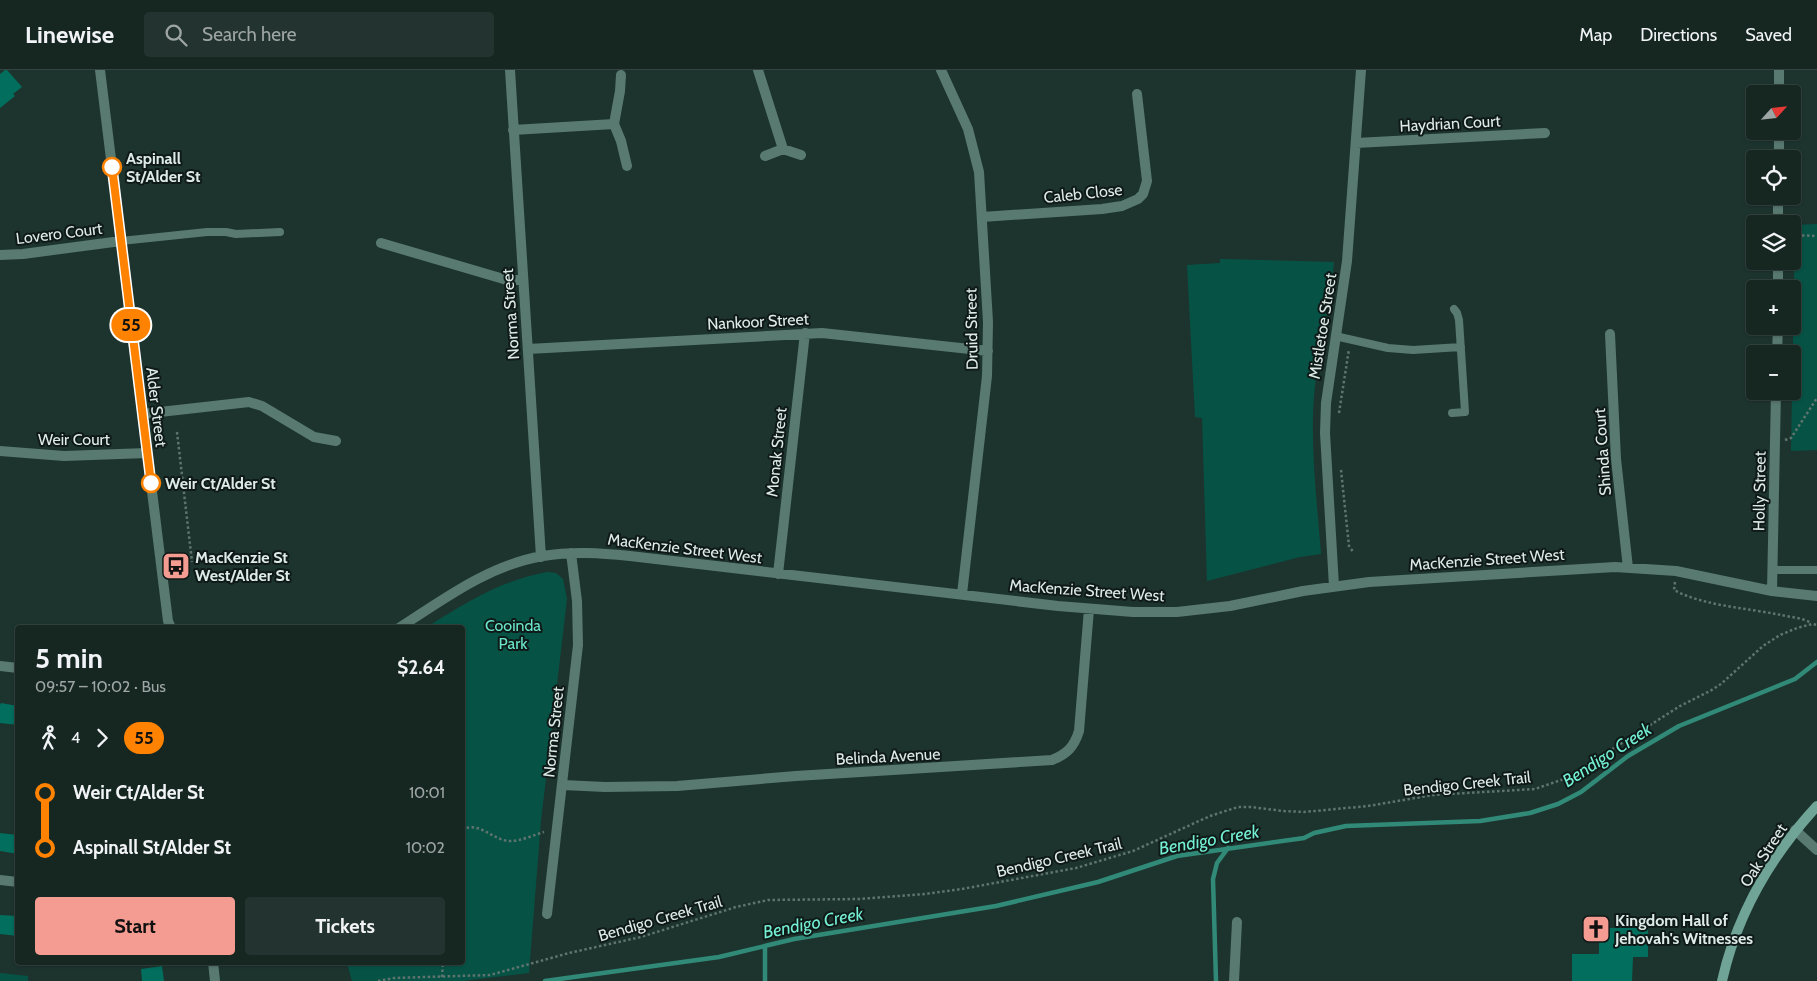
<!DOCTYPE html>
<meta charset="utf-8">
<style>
:root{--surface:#162722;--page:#23332f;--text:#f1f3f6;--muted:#9ea5a5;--line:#354440;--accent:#f59c92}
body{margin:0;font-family:Cabin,sans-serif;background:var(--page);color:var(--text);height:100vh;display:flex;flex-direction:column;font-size:19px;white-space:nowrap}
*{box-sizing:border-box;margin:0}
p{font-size:16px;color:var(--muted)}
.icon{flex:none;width:28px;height:28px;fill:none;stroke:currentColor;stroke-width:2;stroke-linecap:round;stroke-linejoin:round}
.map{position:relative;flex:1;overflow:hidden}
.panel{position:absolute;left:15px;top:555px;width:450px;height:340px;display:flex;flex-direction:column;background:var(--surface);border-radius:5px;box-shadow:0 1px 4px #0004,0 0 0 1px var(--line)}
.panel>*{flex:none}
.badge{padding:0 10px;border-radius:16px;font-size:18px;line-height:32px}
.needle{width:32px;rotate:63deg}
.fabs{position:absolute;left:1746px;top:15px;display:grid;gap:10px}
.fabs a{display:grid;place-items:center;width:55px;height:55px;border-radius:5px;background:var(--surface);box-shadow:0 1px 4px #0004,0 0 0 1px var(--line);font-size:25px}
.map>.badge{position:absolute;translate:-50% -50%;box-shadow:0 0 0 2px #fff}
.legs{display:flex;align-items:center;gap:8px;height:55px;padding:0 20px;font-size:16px}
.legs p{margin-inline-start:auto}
.head{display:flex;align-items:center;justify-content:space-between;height:85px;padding:0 20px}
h1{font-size:28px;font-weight:700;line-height:38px}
.action{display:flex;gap:10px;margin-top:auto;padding:10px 20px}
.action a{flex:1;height:58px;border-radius:5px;background:var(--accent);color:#111;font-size:20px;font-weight:700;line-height:58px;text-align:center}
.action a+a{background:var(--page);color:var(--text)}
ul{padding:0 20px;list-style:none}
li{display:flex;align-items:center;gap:18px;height:55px;font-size:19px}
li i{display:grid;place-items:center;width:8px;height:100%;margin:0 6px;background:currentColor}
li i::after{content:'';width:12px;height:12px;margin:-6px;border:4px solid;border-radius:50%;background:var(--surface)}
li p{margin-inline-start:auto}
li:first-child i{background:linear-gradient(#0000 50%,currentColor 0)}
li:last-child i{background:linear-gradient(currentColor 50%,#0000 0)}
header{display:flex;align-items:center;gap:30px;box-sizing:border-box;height:70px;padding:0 25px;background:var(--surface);border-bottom:1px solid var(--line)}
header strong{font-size:24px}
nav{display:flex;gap:28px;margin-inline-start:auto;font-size:18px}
.search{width:350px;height:45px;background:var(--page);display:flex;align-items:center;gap:12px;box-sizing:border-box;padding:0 18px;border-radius:5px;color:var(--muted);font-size:19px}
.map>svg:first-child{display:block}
</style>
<header>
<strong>Linewise</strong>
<div class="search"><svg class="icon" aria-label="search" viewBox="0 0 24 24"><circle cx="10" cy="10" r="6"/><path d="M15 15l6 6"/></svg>Search here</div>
<nav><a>Map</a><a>Directions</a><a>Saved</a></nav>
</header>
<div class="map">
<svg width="1817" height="911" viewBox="0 0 1817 911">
<rect width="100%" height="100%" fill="#1d342e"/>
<path fill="#065346" d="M1817 154V380L1791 381 1795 155Z
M1220 189 1334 192C1331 234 1319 275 1315 316 1309 369 1317 431 1321 484L1300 487 1207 511 1202 348 1195 347 1187 195 1220 193Z
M547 502 556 503 563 509 567 529 541 751 529 903 463 911H352L347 893 462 892V558L427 557C467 532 500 511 547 502Z
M0 903 28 906V911H0Z"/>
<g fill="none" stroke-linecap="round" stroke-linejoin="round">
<path stroke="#318a78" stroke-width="4.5" d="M765 876V911
M545 911 719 887 794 869 996 836 1098 812 1177 786 1304 768 1314 763 1346 756 1480 751 1530 743 1558 734 1581 722 1628 686 1679 656 1795 609 1817 592
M1216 911 1213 809 1217 793 1228 778"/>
</g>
<path fill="#026e5d" d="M5 0H7L22 17 13 24 15 26 0 38V4Z
M1 633 18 636V655L0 653V635Z
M0 763 18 765V784L0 781Z
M0 845 17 846 18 866 0 864Z
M1599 858H1648V887H1633L1632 911H1572V884H1599Z
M162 896 164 911H142L141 899Z"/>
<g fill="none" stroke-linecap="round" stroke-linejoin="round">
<path stroke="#60746f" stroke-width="2.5" stroke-dasharray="2.5 2.5" stroke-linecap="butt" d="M1792 165 1817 166
M1339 343 1349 279
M177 362 192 492
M1785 370 1791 368 1817 328
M1341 400 1349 476 1354 483
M1675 512 1674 520C1704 536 1747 538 1781 545 1790 547 1803 548 1811 553
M462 760C479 750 493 771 510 771 521 771 534 765 544 762
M442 907 443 892
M378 911 394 908 490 905 569 883 641 867 736 837 768 830 859 829 925 824 962 819 1076 798 1133 781 1210 746 1238 737H1251L1283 741 1304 742 1368 736 1433 725 1535 719 1567 708 1680 636 1710 621 1721 614 1763 576 1780 565 1797 558 1812 554 1817 555"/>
<path stroke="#597a71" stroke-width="8" d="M121 171 207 162H226L236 164 280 162
M1335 266 1388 278 1413 280 1461 277
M1452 343 1465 342 1459 250 1457 243 1454 239
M1772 500H1817"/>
<path stroke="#597a71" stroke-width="10" d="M100 0 168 551 171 558
M510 0 541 487
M758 0 783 79
M941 0 968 59 979 102 988 252 987 306 962 524
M1779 24V0
M614 54 620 21 621 5
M513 60 614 54 621 71 627 96
M1356 73 1545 63
M765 86 783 79 801 85
M1779 89V61
M982 147 1102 139 1122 136 1138 129 1143 124 1147 111 1137 24
M1778 154V126
M381 173 507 210H523
M0 185 23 184 121 171
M1778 219V191
M1610 264 1616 389 1628 498
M528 279 822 263 988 281
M1777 284 1778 256
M142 344 249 332 262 336 314 367 336 371
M0 381 64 386 147 383
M778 504 805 263
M1334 516 1325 363 1326 333 1347 191 1361 0
M1772 521 1776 321
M399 558C444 529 489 495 543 486 572 481 601 483 630 486L1058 536 1133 542H1177L1230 536 1303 521 1369 512 1615 497 1676 501 1772 521 1817 526
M0 596 18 598
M563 715 605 717 677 716 796 706 1052 690C1067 684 1074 677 1079 661L1089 539
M1795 760 1817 780
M0 810 18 812
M547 844 578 575 577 531 571 483
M213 892 215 911
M1234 911 1237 852"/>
<path stroke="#6fa497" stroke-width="10" d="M1722 911C1737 844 1771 786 1817 736"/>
</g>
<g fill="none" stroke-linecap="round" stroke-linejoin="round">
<defs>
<path id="line-1" d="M112 97 151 413"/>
</defs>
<use href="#line-1" stroke="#fff" stroke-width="11"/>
<use href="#line-1" stroke="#ff8200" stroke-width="8"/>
</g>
<defs>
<symbol id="bus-square" viewBox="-11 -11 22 22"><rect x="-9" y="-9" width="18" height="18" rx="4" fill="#f59c92" stroke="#0f1917"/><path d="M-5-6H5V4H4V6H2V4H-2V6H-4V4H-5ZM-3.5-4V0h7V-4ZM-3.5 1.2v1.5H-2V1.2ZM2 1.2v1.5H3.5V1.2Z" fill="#111"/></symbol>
<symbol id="church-square" viewBox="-11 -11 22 22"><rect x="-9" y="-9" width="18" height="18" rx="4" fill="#f59c92" stroke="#0f1917"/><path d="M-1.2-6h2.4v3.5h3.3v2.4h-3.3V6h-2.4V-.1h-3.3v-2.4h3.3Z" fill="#111"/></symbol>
</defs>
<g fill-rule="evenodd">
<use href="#bus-square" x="160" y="480" width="32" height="32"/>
<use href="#church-square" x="1580" y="843" width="32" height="32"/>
</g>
<g fill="#fff" stroke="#ff8200" stroke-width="2.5">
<circle cx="112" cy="97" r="9"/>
<circle cx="151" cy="413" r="9"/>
</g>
<g text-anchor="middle" stroke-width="4" stroke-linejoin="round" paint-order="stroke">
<g font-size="16" fill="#ddebe7" stroke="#0f1917">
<text transform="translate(1450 53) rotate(-3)" y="6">Haydrian Court</text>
<text transform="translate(1083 123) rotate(-6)" y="6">Caleb Close</text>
<text transform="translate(59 163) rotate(-7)" y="6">Lovero Court</text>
<text transform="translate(510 244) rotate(-94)" y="6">Norma Street</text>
<text transform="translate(758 251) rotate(-3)" y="6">Nankoor Street</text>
<text transform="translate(1322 256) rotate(-81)" y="6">Mistletoe Street</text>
<text transform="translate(971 259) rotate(-91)" y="6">Druid Street</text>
<text transform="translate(157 337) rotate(83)" y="6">Alder Street</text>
<text x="74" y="375">Weir Court</text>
<text transform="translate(776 382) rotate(-84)" y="6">Monak Street</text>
<text transform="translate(1602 382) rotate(-94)" y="6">Shinda Court</text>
<text transform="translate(1759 421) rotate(-89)" y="6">Holly Street</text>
<text transform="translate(685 478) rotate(7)" y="6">MacKenzie Street West</text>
<text transform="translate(1487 489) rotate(-4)" y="6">MacKenzie Street West</text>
<text transform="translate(1087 520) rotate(4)" y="6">MacKenzie Street West</text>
<text transform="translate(553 662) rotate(-84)" y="6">Norma Street</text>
<text transform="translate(888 686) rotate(-3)" y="6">Belinda Avenue</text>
<text transform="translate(1467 713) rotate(-6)" y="6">Bendigo Creek Trail</text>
<text transform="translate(1763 785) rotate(-57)" y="6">Oak Street</text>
<text transform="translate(1059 787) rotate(-13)" y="6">Bendigo Creek Trail</text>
<text transform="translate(660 848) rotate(-16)" y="6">Bendigo Creek Trail</text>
</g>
<g font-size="16" font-weight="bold" fill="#ddebe7" stroke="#0f1917" text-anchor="start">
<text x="126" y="94">Aspinall<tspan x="126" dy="18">St/Alder St</tspan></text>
<text x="165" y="419">Weir Ct/Alder St</text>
</g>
<g font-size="16" font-weight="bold" fill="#ddebe7" stroke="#0f1917" text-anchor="start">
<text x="195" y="493">MacKenzie St<tspan x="195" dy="18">West/Alder St</tspan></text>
<text x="1615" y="856">Kingdom Hall of<tspan x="1615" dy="18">Jehovah's Witnesses</tspan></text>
</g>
<g font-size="16" fill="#69e6cb" stroke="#0f1917">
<text x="513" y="561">Cooinda<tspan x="513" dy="18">Park</tspan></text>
</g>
<g font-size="18" font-style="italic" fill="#73efd3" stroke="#0f1917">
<text transform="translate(1607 685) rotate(-33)" y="6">Bendigo Creek</text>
<text transform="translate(1209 770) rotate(-10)" y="6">Bendigo Creek</text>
<text transform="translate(813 853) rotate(-11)" y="6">Bendigo Creek</text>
</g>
</g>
</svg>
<div class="fabs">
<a><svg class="needle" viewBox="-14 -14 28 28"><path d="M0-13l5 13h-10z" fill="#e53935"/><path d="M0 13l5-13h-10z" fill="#9ea5a5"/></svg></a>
<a><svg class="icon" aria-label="locate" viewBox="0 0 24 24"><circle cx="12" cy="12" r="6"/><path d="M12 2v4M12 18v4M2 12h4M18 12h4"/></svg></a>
<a><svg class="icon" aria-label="layers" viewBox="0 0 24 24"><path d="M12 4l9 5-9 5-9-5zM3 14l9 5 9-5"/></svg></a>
<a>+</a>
<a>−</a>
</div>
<b class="badge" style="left:131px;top:255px;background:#ff8200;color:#111">55</b>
<section class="panel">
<div class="head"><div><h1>5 min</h1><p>09:57 – 10:02 · Bus</p></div><b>$2.64</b></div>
<div class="legs"><svg class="icon" aria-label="walk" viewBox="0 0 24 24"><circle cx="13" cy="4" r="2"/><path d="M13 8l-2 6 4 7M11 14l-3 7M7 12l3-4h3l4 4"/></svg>4<svg class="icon" aria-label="forward" viewBox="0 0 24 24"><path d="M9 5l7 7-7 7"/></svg><b class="badge" style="background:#ff8200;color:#111">55</b></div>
<ul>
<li><i style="color:#ff8200"></i><b>Weir Ct/Alder St</b><p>10:01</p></li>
<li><i style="color:#ff8200"></i><b>Aspinall St/Alder St</b><p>10:02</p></li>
</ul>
<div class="action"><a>Start</a><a>Tickets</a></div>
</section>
</div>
